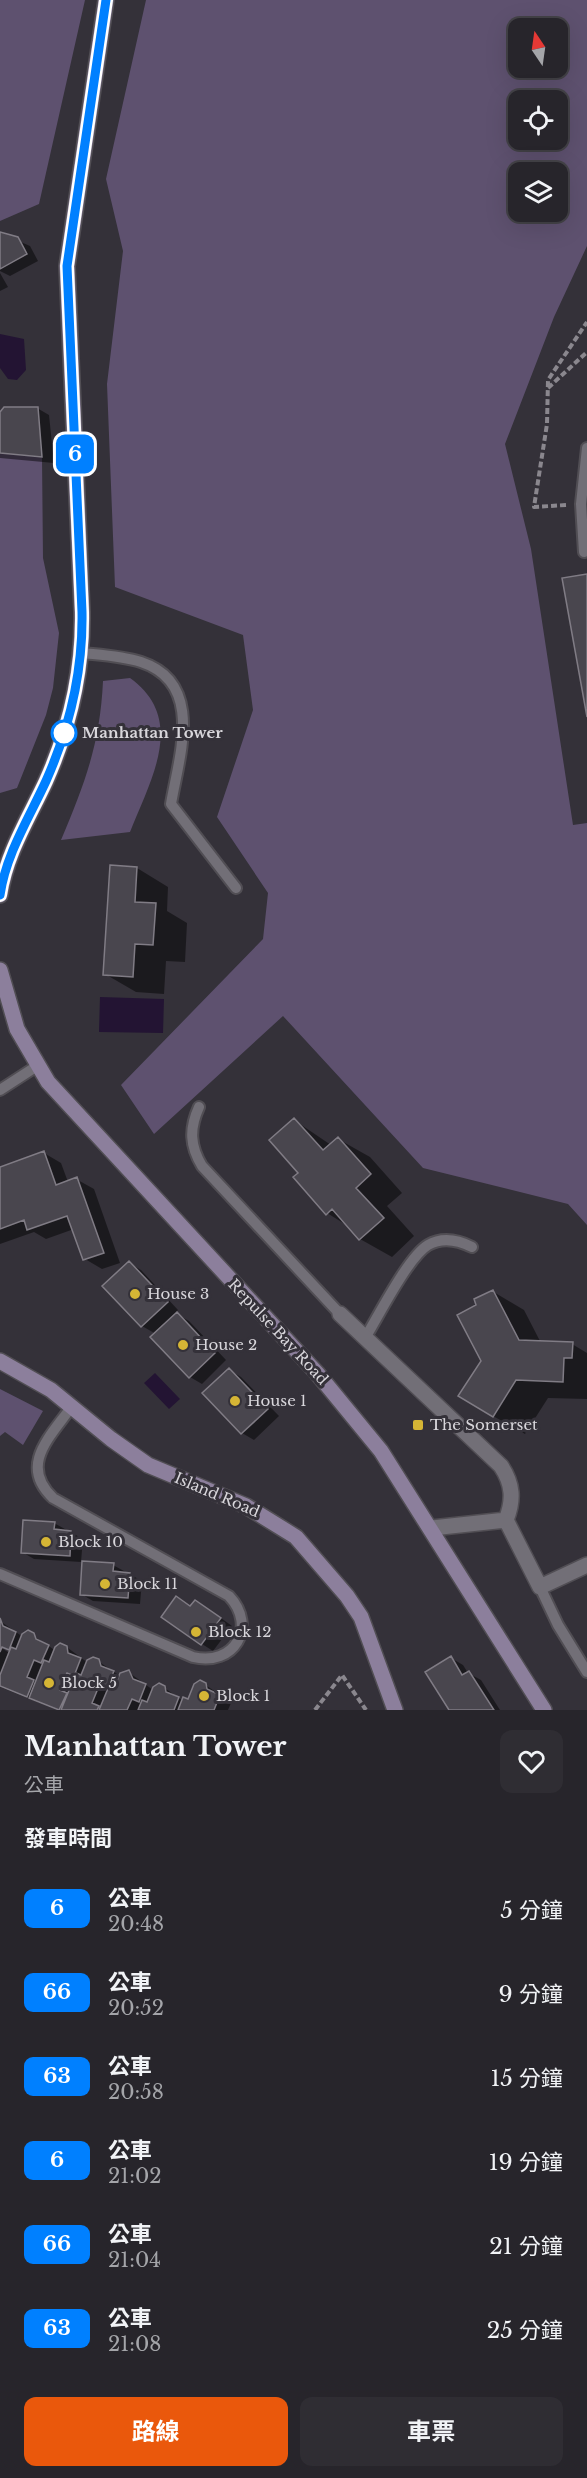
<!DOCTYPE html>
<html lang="zh-TW">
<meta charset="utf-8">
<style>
:root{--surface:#27252b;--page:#2f2d33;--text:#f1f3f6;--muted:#a4a5a9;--line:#434247;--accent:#ea580c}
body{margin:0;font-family:"Libre Baskerville","Noto Sans TC",serif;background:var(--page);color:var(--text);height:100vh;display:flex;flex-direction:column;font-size:22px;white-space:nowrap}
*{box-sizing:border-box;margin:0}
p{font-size:20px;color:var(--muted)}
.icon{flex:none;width:33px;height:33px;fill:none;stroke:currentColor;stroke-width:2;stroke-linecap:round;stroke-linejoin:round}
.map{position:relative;height:1710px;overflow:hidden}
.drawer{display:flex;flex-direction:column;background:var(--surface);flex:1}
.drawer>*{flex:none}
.badge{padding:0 12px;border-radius:9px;font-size:21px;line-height:39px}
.needle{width:39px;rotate:347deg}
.buttons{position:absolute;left:508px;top:18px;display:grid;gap:12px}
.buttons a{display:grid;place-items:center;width:60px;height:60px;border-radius:12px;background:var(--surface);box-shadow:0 6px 24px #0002,0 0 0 2px var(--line);font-size:30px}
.map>.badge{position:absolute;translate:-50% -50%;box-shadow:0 0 0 3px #fff}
h2{padding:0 24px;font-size:22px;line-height:54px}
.round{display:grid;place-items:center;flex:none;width:63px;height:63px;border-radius:12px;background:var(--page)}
.summary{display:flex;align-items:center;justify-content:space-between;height:102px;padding:0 24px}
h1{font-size:28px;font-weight:700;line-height:45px}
.button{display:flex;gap:12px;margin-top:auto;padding:12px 24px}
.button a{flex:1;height:69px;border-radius:12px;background:var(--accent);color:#fff;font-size:24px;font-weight:700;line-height:69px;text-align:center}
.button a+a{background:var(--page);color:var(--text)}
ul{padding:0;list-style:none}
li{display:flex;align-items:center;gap:18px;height:84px;padding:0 24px}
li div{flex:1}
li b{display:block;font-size:22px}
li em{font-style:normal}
li .badge{min-width:66px;font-weight:700;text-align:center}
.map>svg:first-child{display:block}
</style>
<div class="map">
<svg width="587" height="1710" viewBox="0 0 587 1710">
<rect width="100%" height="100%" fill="#343139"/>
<path fill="#5e516f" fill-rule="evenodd" d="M0 0H85L39 204 0 221Z
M146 0H587V246L554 317 505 444 531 549 573 825 587 823V1225L568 1204 423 1168 283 1016 154 1134 121 1085 263 939 268 893 217 817 253 710 243 635 115 587 107 384 123 251 106 179ZM519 28H558V68H519ZM519 100H558V140H519ZM519 172H558V212H519Z
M0 453 42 457 43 558 59 633 53 688 46 715 17 788 0 793Z
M130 678C187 719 151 779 130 832L61 840C85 783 100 744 103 681Z
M0 1389 43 1411 23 1445 5 1432 0 1436Z"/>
<path fill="#231433" d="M0 334 24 339 26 370 17 380 8 379 0 368Z
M100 997 164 999 163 1033 99 1032Z
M155 1373 180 1399 169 1409 144 1383Z"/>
<path fill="#0007" d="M0 233 30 246 38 261 10 276 0 271Z
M0 273 8 287 0 291Z
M37 408 49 415 54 463 0 458V415Z
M137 868 168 887 167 911 187 923 185 962 166 961 164 994 136 992 105 974Z
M294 1120 331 1145 338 1139 370 1157 402 1193 387 1206 414 1236 392 1257 360 1239 348 1226 327 1213 300 1173Z
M44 1153 61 1163 68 1182 76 1179 94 1189 120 1263 102 1269 85 1259 74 1229 46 1239 34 1232 0 1244V1169Z
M129 1263 141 1270 178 1310 175 1313 189 1321 226 1360 202 1384 190 1377 156 1334 142 1326Z
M492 1291 524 1310 541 1343 572 1344 587 1353V1399L548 1398 525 1434 493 1416 483 1361 478 1306Z
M229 1370 241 1377 279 1416 254 1440 242 1433 205 1393Z
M54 1523 83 1539 81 1562 34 1559 22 1552Z
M113 1565 142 1581 140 1604 93 1601 81 1594Z
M191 1607 207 1608 232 1626 213 1651 202 1644Z
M0 1621 23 1637 28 1632 56 1651 64 1645 88 1663 98 1661 120 1676 126 1672 131 1674 153 1690 159 1684 183 1701H188L203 1683 231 1703 228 1710H57L0 1687V1647L11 1654V1650L0 1644Z
M451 1658 463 1665 468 1673 481 1680 500 1710H450Z"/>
<path fill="#49464e" stroke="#807c85" stroke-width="1.5" d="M0 232 18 237 27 254 0 269Z
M4 407H38L42 457 0 453V412Z
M587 574V717L562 578Z
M110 865 137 867 135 902 156 903 153 945 135 944 133 977 103 975Z
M294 1118 323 1150 338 1137 371 1174 356 1188 384 1218 359 1240 332 1209 326 1215 293 1177 298 1173 269 1140Z
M44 1151 56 1185 77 1177 104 1253 83 1260 67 1216 27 1230 24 1220 0 1229V1167Z
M129 1261 168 1302 141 1327 102 1286Z
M493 1290 519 1340 573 1342 572 1358H564L563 1382 516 1380 493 1417 458 1396 481 1361 457 1315 476 1305 474 1299Z
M177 1312 215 1353 189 1378 150 1337Z
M229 1368 268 1409 241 1434 202 1393Z
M23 1520 55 1522 54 1529 71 1531 70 1556 21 1553Z
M82 1561 114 1563 113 1571 130 1573 128 1598 80 1595Z
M176 1596 190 1606 195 1600 221 1618 201 1645 161 1617Z
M0 1618 3 1626 16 1632 9 1650 2 1647 0 1652Z
M28 1630 34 1633 36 1639 49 1645 41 1663 34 1660 27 1677 34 1680 27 1697 0 1686V1675L11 1647 16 1649 22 1634Z
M60 1643 67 1646 68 1653 81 1658 74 1676 67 1673 60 1690 67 1693 59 1710 29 1698 44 1660 49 1662 55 1647Z
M451 1656 462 1675 469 1671 494 1710H449L425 1672Z
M93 1657 99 1659 101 1666 114 1671 106 1689 99 1686 92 1703 99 1706 97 1710H61L76 1673 81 1675 87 1660Z
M129 1670 133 1679 146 1684 139 1702 132 1699 127 1710H99L109 1686 114 1688 120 1673Z
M200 1680 206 1683 207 1689 220 1695 214 1710H178L183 1697 188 1699 194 1684Z
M159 1683 165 1686 166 1692 179 1697 174 1710H138L142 1700 147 1702 153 1687Z"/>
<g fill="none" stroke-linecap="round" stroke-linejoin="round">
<defs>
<path id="service" d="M587 448 581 504 584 552 587 551
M82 653C101 655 122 656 141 662 205 683 179 756 171 804L236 888
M0 1090 37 1066
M199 1107C189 1129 190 1146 202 1166L340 1314
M365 1338C378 1317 408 1257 428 1245 442 1237 458 1240 472 1247
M0 1574 193 1657C234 1667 258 1627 229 1596L53 1498C18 1465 51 1436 72 1406
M540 1587 558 1625 587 1672"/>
<path id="minor" d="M340 1314 501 1466C513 1484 514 1500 506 1520
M506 1520 540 1587 587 1565
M432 1528 506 1520"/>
<path id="secondary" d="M0 895C6 854 29 818 46 781 70 727 83 671 82 612L67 266 106 0
M0 970 17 1029 48 1082 317 1373 381 1451 544 1710
M0 1361 51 1390 111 1439 148 1465 246 1506 296 1537 347 1596 361 1617 395 1710"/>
</defs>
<use href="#service" stroke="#514e54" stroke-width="14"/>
<use href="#minor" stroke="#514e54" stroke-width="18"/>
<use href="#secondary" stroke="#514e54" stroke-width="18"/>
<path stroke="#8a878e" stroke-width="4" stroke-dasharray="6 3" stroke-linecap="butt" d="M548 388 587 352
M566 505 534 507 547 424 548 380 587 322
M315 1710 342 1675 366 1710"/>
<use href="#service" stroke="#726f77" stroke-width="10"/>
<use href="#minor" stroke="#726f77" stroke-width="15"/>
<use href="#secondary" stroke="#8c7f9c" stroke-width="15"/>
</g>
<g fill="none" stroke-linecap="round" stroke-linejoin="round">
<defs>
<path id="line" d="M0 895C6 854 29 818 46 781 70 727 83 671 82 612L67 266 106 0"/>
</defs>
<use href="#line" stroke="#fff" stroke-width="14"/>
<use href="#line" stroke="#0080ff" stroke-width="9"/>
</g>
<circle fill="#fff" stroke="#0080ff" stroke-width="3" cx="64" cy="733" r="12"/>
<g fill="#d5b535" stroke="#343139" stroke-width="2">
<circle cx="135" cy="1294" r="6"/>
<circle cx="183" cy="1345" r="6"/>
<circle cx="235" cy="1401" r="6"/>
<rect x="412" y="1419" width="12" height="12" rx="3"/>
<circle cx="46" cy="1542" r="6"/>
<circle cx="105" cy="1584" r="6"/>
<circle cx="196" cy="1632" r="6"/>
<circle cx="49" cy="1683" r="6"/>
<circle cx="204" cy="1696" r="6"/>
</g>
<g text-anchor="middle" stroke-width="6" stroke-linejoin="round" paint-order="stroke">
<g font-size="15" font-weight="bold" fill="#d8d6db" stroke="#343139" text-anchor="start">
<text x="82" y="738">Manhattan Tower</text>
</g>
<g font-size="15" fill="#d8d6db" stroke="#343139" text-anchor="start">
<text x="147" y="1299">House 3</text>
<text x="195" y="1350">House 2</text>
<text x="247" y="1406">House 1</text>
<text x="430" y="1430">The Somerset</text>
<text x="58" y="1547">Block 10</text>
<text x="117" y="1589">Block 11</text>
<text x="208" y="1637">Block 12</text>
<text x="61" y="1688">Block 5</text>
<text x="216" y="1701">Block 1</text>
</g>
<g font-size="15" fill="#d8d6db" stroke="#343139">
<text transform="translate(278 1332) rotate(47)" y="5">Repulse Bay Road</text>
<text transform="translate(217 1495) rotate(23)" y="5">Island Road</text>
</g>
</g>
</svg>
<div class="buttons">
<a><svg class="needle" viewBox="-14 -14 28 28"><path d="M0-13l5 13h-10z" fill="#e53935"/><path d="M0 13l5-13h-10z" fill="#a4a5a9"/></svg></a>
<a><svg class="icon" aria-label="locate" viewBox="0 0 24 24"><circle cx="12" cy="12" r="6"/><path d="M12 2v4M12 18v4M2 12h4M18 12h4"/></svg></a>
<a><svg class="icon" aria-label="layers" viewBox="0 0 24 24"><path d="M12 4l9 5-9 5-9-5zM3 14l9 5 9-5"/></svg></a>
</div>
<b class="badge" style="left:75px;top:454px;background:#0080ff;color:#fff">6</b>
</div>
<section class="drawer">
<div class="summary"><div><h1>Manhattan Tower</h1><p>公車</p></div><a class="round"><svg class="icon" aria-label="heart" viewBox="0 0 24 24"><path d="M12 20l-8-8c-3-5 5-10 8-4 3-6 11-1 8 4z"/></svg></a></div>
<h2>發車時間</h2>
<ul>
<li><span class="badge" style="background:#0080ff;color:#fff">6</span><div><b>公車</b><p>20:48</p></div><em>5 分鐘</em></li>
<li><span class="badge" style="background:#0080ff;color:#fff">66</span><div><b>公車</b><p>20:52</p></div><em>9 分鐘</em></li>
<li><span class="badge" style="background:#0080ff;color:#fff">63</span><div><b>公車</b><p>20:58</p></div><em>15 分鐘</em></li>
<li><span class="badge" style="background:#0080ff;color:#fff">6</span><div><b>公車</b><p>21:02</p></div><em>19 分鐘</em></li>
<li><span class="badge" style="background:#0080ff;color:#fff">66</span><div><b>公車</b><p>21:04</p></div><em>21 分鐘</em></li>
<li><span class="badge" style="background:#0080ff;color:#fff">63</span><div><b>公車</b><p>21:08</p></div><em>25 分鐘</em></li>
</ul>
<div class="button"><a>路線</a><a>車票</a></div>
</section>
